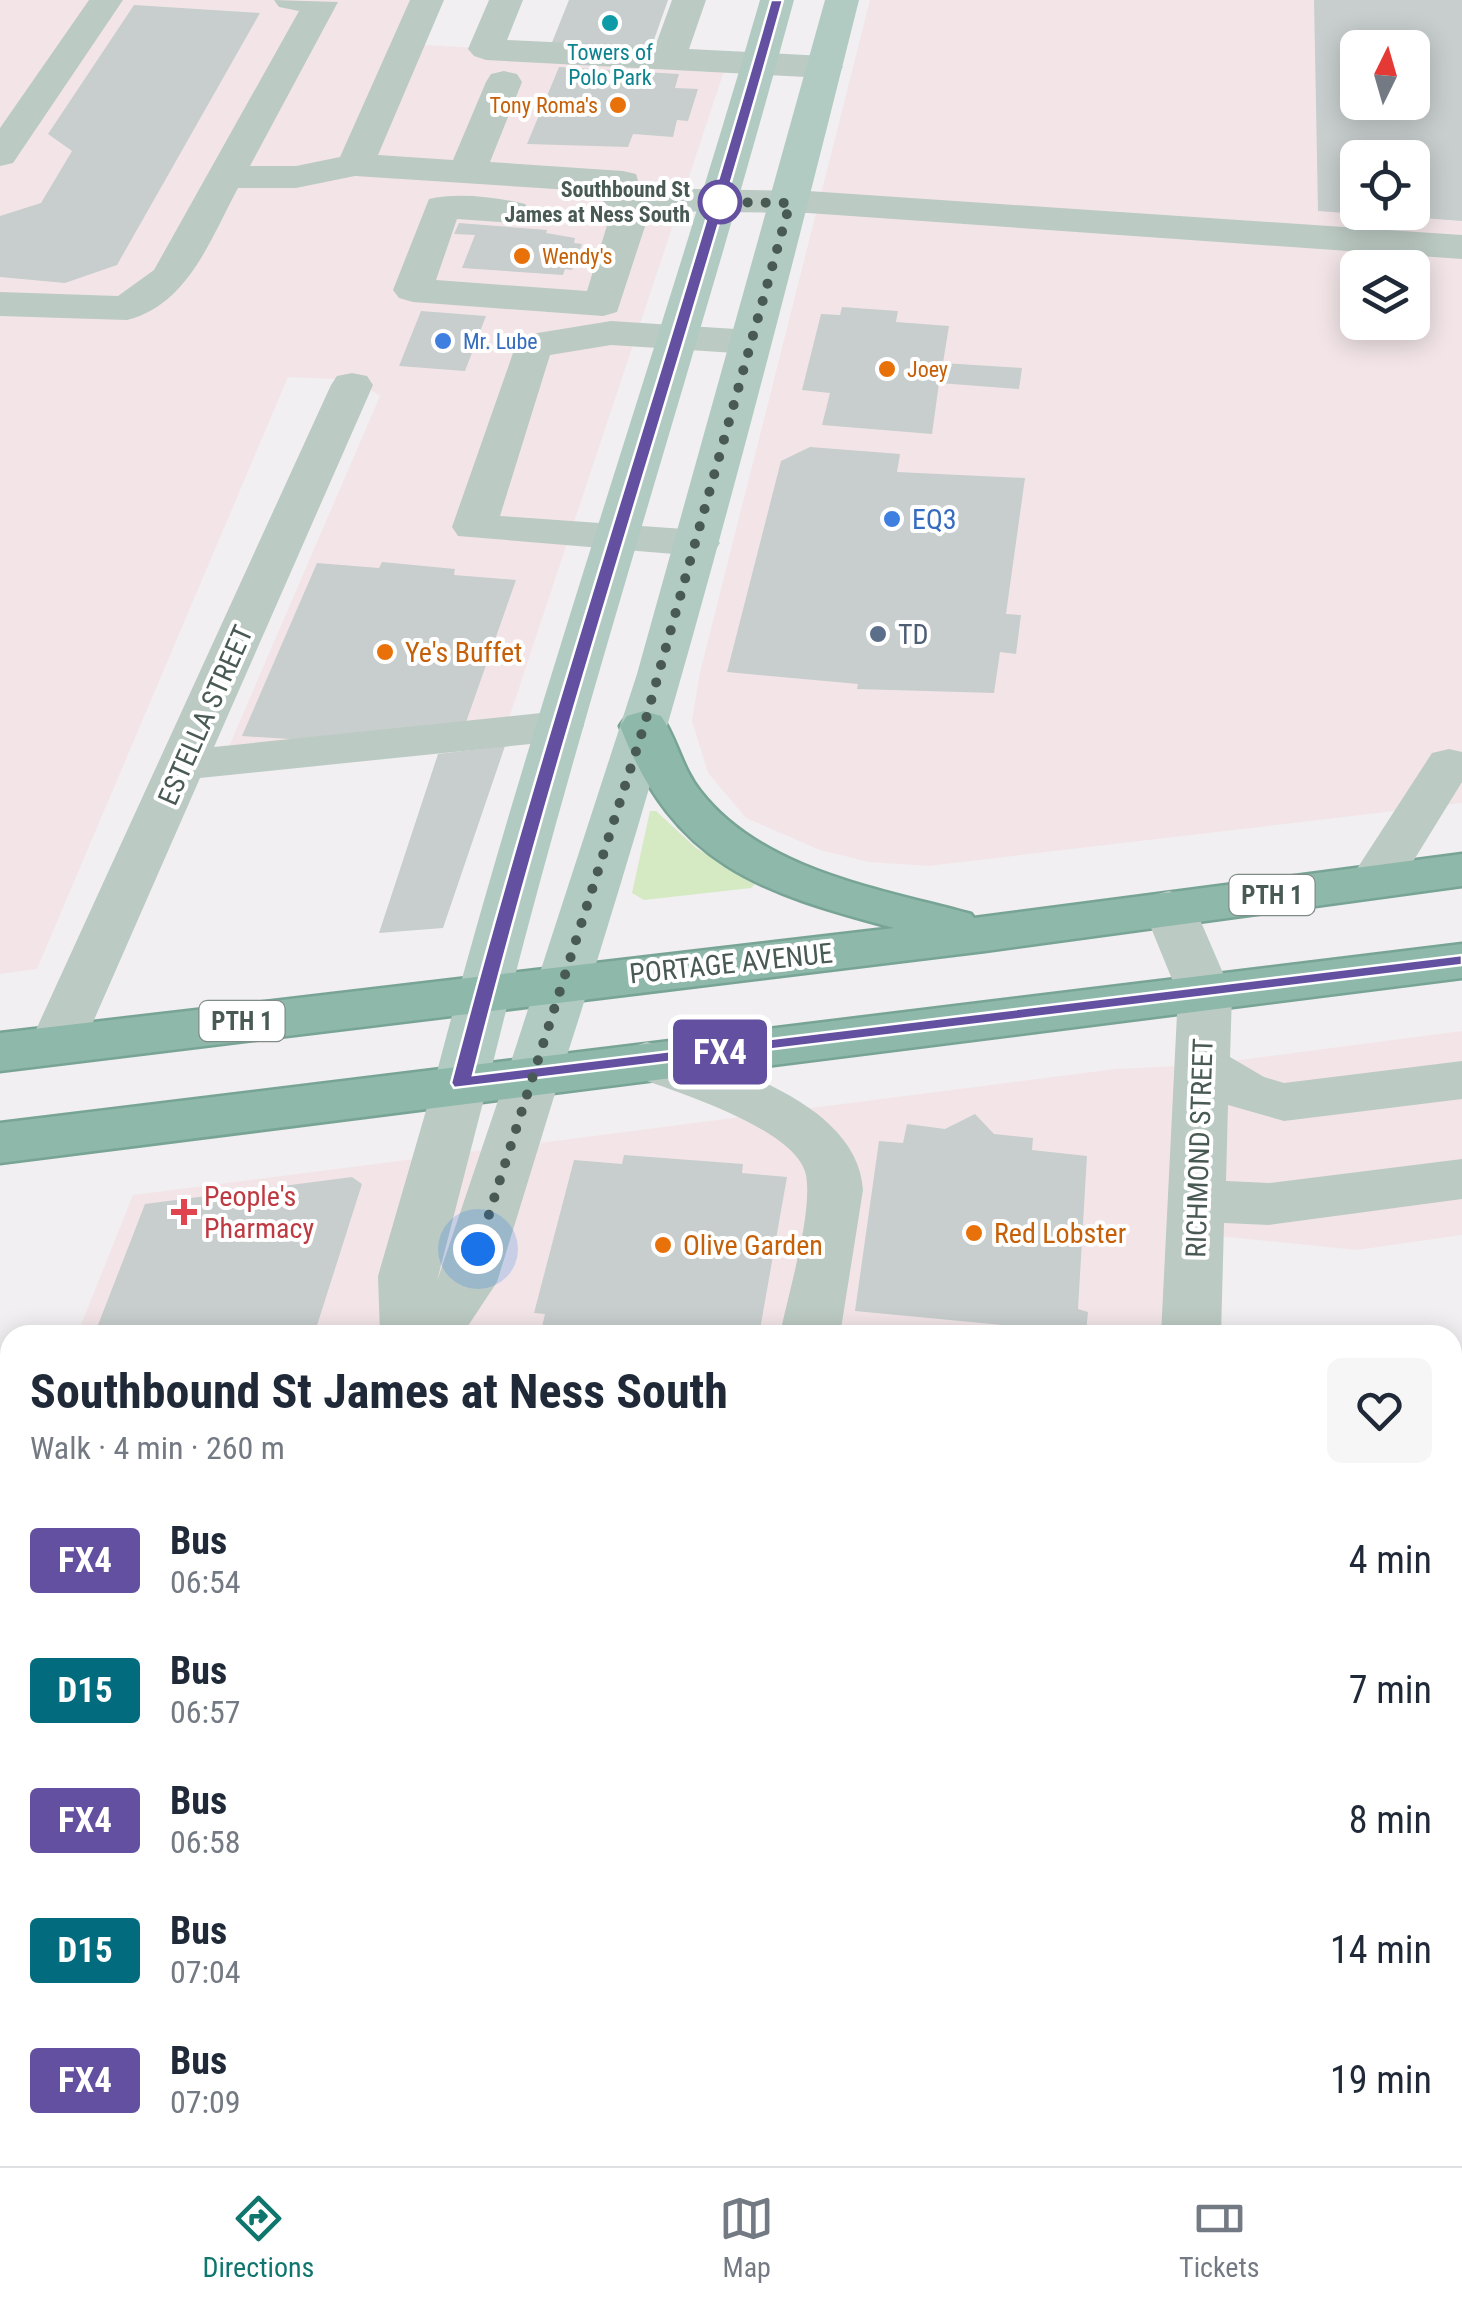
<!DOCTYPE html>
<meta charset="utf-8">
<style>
:root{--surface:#fff;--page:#f6f6f7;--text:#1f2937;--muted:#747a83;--line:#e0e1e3;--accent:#0f766e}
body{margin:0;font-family:"Roboto Condensed",sans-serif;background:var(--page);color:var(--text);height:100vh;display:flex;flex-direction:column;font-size:38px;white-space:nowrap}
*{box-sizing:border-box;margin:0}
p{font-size:32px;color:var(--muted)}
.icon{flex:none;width:55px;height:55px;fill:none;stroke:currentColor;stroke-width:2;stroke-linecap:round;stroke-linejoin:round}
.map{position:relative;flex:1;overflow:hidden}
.sheet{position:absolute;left:0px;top:1325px;width:1462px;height:842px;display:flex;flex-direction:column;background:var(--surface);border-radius:30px 30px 0 0;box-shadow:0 5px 25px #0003}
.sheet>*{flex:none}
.badge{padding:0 20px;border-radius:8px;font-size:35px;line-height:65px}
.needle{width:65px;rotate:5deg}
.buttons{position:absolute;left:1340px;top:30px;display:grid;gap:20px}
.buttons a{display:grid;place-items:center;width:90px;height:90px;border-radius:15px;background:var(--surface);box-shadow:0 5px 25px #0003;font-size:50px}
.you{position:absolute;width:50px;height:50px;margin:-25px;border:8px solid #fff;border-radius:50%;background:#1a73e8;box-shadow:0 0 0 15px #1a73e833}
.map>.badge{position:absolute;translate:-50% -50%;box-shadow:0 0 0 5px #fff}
.round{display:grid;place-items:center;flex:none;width:105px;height:105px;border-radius:15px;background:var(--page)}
.headline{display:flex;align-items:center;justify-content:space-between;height:170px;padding:0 30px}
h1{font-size:48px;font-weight:700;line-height:75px}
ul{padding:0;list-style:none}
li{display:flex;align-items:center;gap:30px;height:130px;padding:0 30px}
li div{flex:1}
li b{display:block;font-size:38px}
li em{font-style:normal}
li .badge{min-width:110px;font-weight:700;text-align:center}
.menu{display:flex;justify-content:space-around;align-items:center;height:140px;border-top:2px solid var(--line);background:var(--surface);font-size:28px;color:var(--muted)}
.menu a{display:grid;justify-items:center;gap:5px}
.menu .selected{color:var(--accent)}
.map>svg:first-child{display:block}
</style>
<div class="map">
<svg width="1462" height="2166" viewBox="0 0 1462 2166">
<rect width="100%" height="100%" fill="#f1eff1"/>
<path fill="#f3e5e7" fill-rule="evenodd" d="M0 0H427L408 44 727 62 508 721 227 751 380 396 355 380 288 377 37 969 0 974Z
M870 0H1462V803L928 866 869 862 820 850 746 818 708 773 692 721 700 672ZM1358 48H1412V102H1358ZM1358 158H1412V212H1358ZM1358 268H1412V322H1358Z
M1462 1031V1235L1357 1250 1196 1234 1191 1335H77L133 1195 1115 1069 1202 1065Z"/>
<path fill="#d5eac3" d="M650 811H656L696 848 755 884 751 888 644 900 632 893Z"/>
<path fill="#c7cecd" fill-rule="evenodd" d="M569 0H668L650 51 551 45Z
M1314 0H1462V221L1383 215 1412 212V158H1358V214L1318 211ZM1358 48H1412V102H1358Z
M134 5 260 13 117 265 65 283 0 277V216L41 203 72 151 48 134Z
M559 67 679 74 675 88 698 89 688 121 677 120 673 137 633 134 628 147 527 144Z
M459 223 547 230 546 233 575 238 574 243 582 244 572 270 565 269 563 275 462 268 475 235 454 234Z
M842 307 898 311 896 322 949 326 943 363 1022 368 1019 389 939 383 932 434 822 425 830 393 802 390 821 314 840 315Z
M421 311 486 316 465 371 399 366Z
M810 447 900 454 897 472 1025 478 1006 614 1021 615 1016 654 1000 652 994 693 857 689 858 684 727 672 781 461Z
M382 562 455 569 454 575 516 580 465 725 306 740 242 736 317 563 379 568Z
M505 746 443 928 379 933 438 754Z
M975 1114 994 1134 1033 1138 1032 1150 1087 1156 1078 1309 1088 1312 1086 1333 855 1311 879 1141 903 1143 907 1124 945 1129Z
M624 1155 743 1164 742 1173 787 1177 759 1335H540L545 1314 534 1313 574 1160 622 1164Z
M352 1177 362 1184 314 1335H194L98 1325 145 1204Z
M1452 1759 1462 1760V2114L1452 2117Z
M608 2158 665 2160 1022 2158V2166H606Z"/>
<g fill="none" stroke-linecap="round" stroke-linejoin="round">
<defs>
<path id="highway" d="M644 711 661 716C677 739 682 769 700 791 762 871 880 889 971 914L974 918 1462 854V886L985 951 0 1071V1033L894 928C759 892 674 865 620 726L627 716Z
M1462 944V978L0 1163V1123Z"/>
</defs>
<use href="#highway" stroke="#78a496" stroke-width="5"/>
<path fill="#bccac4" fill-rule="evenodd" d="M89 0H123L13 163 0 166V128Z
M274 0 338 2 250 166H296L340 157 410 0H444L378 155 453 160 486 82 491 74 504 71 517 74 522 82 490 162 623 171 636 174 640 188 808 191 1462 235V259L808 213 650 211 617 312 603 316 413 302 399 298 393 290 429 199C457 192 497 197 525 204L531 212 525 220 512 223 457 219 436 280 587 291 612 209 600 199 602 192 355 176 296 188H238C211 238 188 305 127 320L0 316V292L118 296 154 270 299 11 279 7Z
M489 0H523L507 40 655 47 672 0H706L689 49 825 56 837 60 843 67 837 74 825 78 486 60 474 56 468 49Z
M611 321 751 330 765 333 771 342 765 351 751 354 611 345 550 355 500 516 698 530 714 534 720 543 714 552 698 556 458 536 452 527 519 336Z
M352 373 367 376 373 385 214 747 560 711 577 716 584 726 577 736 560 741 200 778 83 1045 75 1058 56 1064 37 1058 29 1045 331 385 337 376Z
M1449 749 1462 752V782L1401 881 1393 893 1375 897 1357 893 1349 881 1432 753Z
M1169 891 1187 896 1195 908 1232 994 1230 1057 1264 1077 1284 1083 1462 1061V1099L1284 1121 1228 1105 1226 1181 1269 1183 1462 1159V1199L1269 1225 1224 1223 1221 1335H1161L1178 994 1143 908 1151 896Z
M647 1042C718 1062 858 1101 863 1190L840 1335H780C788 1293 813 1214 806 1175 796 1127 669 1090 628 1074L620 1061 628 1048Z
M534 1055 553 1061 561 1074 497 1282 462 1335H380L378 1276 434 1083 442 1069 461 1064 480 1069 488 1083 437 1281 507 1074 515 1061Z
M1452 1686H1462V1744L1452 1743Z
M133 2158H209L206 2166H130Z
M1110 2158H1186V2166H1110Z"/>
<path fill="#b2cbc2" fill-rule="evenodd" d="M760 0H794C696 362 577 718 488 1083L480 1097 461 1102 442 1097 434 1083C529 718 655 362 760 0Z
M825 0H859C769 361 676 720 561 1074L553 1087 534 1093 515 1087 507 1074 637 674Z"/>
<use href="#highway" fill="#8db8aa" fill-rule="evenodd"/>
</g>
<path fill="#6450a1" stroke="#fff" stroke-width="2.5" d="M771 0H783C684 359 564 713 473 1075L1462 955V965L454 1088 451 1083C546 718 668 362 771 0Z"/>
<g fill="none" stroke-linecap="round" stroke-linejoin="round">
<path stroke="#495a54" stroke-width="10" stroke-dasharray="0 18" d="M478 1249 644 726 790 203 720 202"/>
</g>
<circle fill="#0f9aa8" stroke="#fff" stroke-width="4" cx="610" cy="23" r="10"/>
<g fill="#e8710a" stroke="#fff" stroke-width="4">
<circle cx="618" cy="105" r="10"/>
<circle cx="522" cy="256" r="10"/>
<circle cx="887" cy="369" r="10"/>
<circle cx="385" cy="652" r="10"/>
<circle cx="974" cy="1233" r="10"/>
<circle cx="663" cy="1245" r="10"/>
</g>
<circle fill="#fff" stroke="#6450a1" stroke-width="5" cx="720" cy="202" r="20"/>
<g fill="#3f7fe0" stroke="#fff" stroke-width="4">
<circle cx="443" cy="341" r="10"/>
<circle cx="892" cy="519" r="10"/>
</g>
<circle fill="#5c6f8a" stroke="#fff" stroke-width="4" cx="878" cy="634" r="10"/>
<path fill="#e0444e" stroke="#fff" stroke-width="4" d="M179 1197h10v10h10v10h-10v10h-10v-10h-10v-10h10z"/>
<g text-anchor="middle" stroke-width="8" stroke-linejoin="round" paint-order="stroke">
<g font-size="22" fill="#0d838f" stroke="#fff">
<text x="610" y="60">Towers of<tspan x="610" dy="25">Polo Park</tspan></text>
</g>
<g font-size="22" fill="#c56008" stroke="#fff" text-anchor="start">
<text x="598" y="113" text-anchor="end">Tony Roma's</text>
<text x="542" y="264">Wendy's</text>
<text x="907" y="377">Joey</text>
</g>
<g font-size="22" font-weight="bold" fill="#495a54" stroke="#fff" text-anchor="end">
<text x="690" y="197">Southbound St<tspan x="690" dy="25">James at Ness South</tspan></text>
</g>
<g font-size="22" fill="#366cbe" stroke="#fff" text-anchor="start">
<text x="463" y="349">Mr. Lube</text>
</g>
<g fill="#fff" stroke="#808c87" stroke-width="2.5">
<rect x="1229.5" y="875" width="85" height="40" rx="8"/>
<rect x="199.5" y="1001" width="85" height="40" rx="8"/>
</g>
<g font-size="25" font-weight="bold" fill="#495a54">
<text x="1272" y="904">PTH 1</text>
<text x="242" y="1030">PTH 1</text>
</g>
<g font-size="28" fill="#366cbe" stroke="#fff" text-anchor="start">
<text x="912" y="529">EQ3</text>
</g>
<g font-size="28" fill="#4e5e75" stroke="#fff" text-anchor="start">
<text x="898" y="644">TD</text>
</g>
<g font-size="28" fill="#c56008" stroke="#fff" text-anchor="start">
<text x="405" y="662">Ye's Buffet</text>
<text x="994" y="1243">Red Lobster</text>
<text x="683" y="1255">Olive Garden</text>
</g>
<g font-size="28" fill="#495a54" stroke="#fff">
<text transform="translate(205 715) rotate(-66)" y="10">ESTELLA STREET</text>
<text transform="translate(731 963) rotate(-6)" y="10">PORTAGE AVENUE</text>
<text transform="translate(1199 1148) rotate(-88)" y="10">RICHMOND STREET</text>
</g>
<g font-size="28" fill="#be3a42" stroke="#fff" text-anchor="start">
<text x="204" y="1206">People's<tspan x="204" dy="32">Pharmacy</tspan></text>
</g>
</g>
</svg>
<div class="buttons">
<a><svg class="needle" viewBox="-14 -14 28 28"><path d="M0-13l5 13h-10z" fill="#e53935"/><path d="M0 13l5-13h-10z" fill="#747a83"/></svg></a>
<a><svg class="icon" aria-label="locate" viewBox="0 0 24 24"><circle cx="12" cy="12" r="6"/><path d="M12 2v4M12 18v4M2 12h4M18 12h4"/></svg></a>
<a><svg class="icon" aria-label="layers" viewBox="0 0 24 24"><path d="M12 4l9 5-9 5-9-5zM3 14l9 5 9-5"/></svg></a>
</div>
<div class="you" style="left:478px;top:1249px"></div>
<b class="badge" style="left:720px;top:1052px;background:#6450a1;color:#fff">FX4</b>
<section class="sheet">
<div class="headline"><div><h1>Southbound St James at Ness South</h1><p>Walk · 4 min · 260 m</p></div><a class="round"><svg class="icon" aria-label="heart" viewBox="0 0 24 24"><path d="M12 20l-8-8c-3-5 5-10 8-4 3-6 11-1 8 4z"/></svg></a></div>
<ul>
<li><span class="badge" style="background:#6450a1;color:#fff">FX4</span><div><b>Bus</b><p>06:54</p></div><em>4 min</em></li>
<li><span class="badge" style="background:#026c7e;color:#fff">D15</span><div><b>Bus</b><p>06:57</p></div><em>7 min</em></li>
<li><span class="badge" style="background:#6450a1;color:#fff">FX4</span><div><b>Bus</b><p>06:58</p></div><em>8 min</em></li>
<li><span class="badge" style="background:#026c7e;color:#fff">D15</span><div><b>Bus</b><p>07:04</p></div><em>14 min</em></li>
<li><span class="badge" style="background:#6450a1;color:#fff">FX4</span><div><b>Bus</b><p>07:09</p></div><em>19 min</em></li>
</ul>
</section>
</div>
<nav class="menu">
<a class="selected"><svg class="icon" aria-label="directions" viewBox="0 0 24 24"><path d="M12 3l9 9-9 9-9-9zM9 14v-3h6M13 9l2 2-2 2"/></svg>Directions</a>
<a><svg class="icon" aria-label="map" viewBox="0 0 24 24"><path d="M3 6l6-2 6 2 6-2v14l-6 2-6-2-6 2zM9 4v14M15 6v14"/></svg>Map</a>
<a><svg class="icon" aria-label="tickets" viewBox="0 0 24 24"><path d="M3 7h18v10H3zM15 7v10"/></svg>Tickets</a>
</nav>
